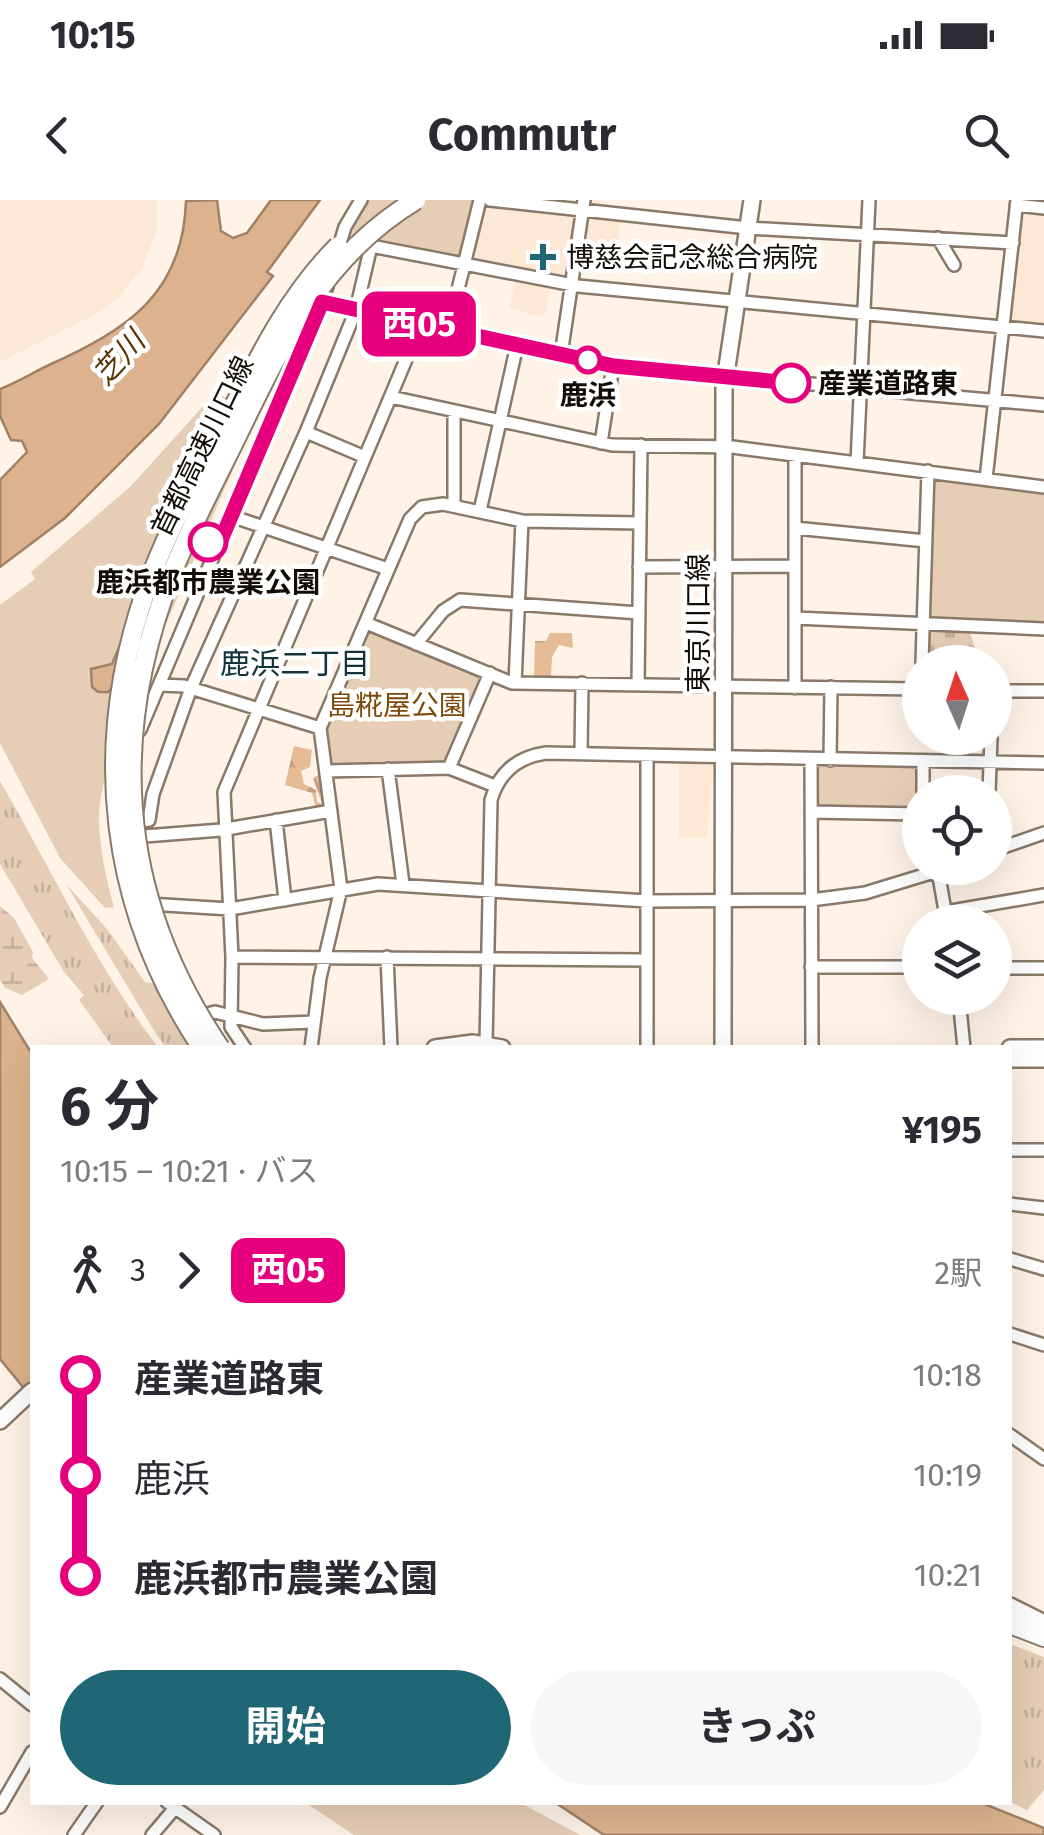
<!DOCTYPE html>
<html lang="ja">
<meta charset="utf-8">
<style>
:root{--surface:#fff;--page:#f7f7f7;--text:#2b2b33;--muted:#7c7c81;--accent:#206776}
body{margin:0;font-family:"Fira Sans","Noto Sans JP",sans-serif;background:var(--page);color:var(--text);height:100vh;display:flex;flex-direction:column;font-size:38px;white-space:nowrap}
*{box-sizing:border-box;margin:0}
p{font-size:32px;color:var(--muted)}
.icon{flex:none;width:55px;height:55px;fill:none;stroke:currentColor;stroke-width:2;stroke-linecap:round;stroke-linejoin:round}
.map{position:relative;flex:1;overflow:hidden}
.sheet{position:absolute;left:30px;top:845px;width:982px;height:760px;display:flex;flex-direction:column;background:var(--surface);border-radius:0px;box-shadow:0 10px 40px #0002}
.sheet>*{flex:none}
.badge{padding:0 20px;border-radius:15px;font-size:35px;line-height:65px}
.needle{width:65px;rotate:357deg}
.buttons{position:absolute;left:902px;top:445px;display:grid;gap:20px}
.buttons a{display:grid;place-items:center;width:110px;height:110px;border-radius:50%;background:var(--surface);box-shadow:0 10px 40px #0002;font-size:50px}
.map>.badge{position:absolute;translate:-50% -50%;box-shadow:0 0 0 5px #fff}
.legs{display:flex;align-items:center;gap:15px;height:110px;padding:0 30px;font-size:32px}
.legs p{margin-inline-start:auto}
.head{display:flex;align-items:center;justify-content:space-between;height:170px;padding:0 30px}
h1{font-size:55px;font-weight:700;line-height:75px}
.action{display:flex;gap:20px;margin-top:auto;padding:20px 30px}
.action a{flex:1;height:115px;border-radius:60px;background:var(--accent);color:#fff;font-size:40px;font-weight:700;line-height:115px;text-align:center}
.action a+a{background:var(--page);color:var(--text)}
ul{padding:0 30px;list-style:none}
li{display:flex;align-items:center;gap:35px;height:100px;font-size:38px}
li i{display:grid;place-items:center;width:15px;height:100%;margin:0 12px;background:currentColor}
li i::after{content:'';width:25px;height:25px;margin:-12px;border:8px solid;border-radius:50%;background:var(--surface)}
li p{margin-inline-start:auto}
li:first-child i{background:linear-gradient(#0000 50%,currentColor 0)}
li:last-child i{background:linear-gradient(currentColor 50%,#0000 0)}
.status{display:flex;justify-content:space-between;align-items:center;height:70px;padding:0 50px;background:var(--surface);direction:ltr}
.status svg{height:28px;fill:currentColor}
header{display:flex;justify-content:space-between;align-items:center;height:130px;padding:0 30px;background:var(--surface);font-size:45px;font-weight:700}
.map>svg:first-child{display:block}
</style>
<div class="status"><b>10:15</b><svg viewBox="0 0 49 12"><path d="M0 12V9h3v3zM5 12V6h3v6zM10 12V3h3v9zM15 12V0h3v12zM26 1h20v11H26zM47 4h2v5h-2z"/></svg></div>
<header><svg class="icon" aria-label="back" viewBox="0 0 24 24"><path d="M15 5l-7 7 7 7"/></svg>Commutr<svg class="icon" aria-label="search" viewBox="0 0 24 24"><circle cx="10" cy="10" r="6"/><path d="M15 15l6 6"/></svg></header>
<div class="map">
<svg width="1044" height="1635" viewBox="0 0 1044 1635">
<defs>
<pattern id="grass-tufts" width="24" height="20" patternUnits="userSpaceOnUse" patternTransform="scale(2.5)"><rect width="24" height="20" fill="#e6cdb6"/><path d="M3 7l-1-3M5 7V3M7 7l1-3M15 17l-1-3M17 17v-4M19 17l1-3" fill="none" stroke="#c4af9b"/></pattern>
<pattern id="forest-firs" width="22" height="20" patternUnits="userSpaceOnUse" patternTransform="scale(2.5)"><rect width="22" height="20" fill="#e6bc96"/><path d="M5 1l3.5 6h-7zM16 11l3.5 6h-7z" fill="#c4a080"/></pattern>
<pattern id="wetland-marsh" width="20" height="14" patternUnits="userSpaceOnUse" patternTransform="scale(2.5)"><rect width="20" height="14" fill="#e6cdb6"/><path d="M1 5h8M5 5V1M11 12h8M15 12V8" fill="none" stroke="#c4af9b"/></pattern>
<pattern id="cemetery-stones" width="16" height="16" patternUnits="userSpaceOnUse" patternTransform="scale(2.5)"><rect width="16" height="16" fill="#e6cdb6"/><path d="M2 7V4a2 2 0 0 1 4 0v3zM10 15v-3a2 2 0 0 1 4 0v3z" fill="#c4af9b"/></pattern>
</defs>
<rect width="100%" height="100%" fill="#fff3e8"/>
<path fill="#fde8d6" d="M0 0H157V29L143 67 119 97 100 112 0 162Z
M589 0H601L600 15 621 19 612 70 572 66 569 79 553 78 544 117 509 108 517 71 471 62 483 7 586 16 591 7Z
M1023 11 1044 13V125L1010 121Z
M679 563 713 565 707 638H679Z"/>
<path fill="url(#grass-tufts)" d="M0 581C52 670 95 765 158 847H113L79 800 84 795 64 772 0 664Z
M66 684 107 729 145 782 157 784 167 811 189 847H166L156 834Z
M1010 1444 1044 1457V1590L1027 1610 1010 1602Z"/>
<path fill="url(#forest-firs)" d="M550 433H572L573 448 559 445 552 457 551 476 534 478 535 441H546Z
M294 546 312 550 310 567 301 571 304 584 316 590 317 602 322 604 313 578 322 573 327 607 316 609 312 593 285 585Z"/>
<path fill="url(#wetland-marsh)" d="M0 706 14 718 33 752 32 758 49 779 22 795 5 788 0 780Z"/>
<path fill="url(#cemetery-stones)" d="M930 432H970L976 452 973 453V462H930Z"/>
<path fill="#e6cdb6" d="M369 0H474L461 56 457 58 351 36 352 24Z
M215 193 258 212 122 525C114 550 103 577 100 603 96 632 106 679 114 707L105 708 60 658 0 543V405L35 379 31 372 131 286Z
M935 278 1044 291V423L930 421Z
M370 429 486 479 447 563 331 565 324 531 365 430Z
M817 565 915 567 919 570V607L916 610 817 609Z
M306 1603H521L580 1635H354Z"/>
<path fill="#dcb38e" stroke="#a08166" stroke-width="2.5" d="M217 0 221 31 233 38 247 33 271 0H320L267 72 273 76 159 224 65 318 0 367V280L27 252 22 241 11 240 0 216V189C18 182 32 173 49 165 126 130 183 95 186 1Z
M120 445H123L115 486 108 492H98L92 487 91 469 112 464Z
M0 802 32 854V1198L0 1159Z
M556 1603H982L1044 1628V1635H604Z"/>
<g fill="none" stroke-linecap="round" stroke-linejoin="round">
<defs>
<path id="minor" d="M490 0 748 28 1013 43
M1016 5 1044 8
M938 38 954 65
M338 50 345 27 361 0
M322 103 613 166 1044 205
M448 130 480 0
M561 155 584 0
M391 197 612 245 732 247 1044 287
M454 211V306
M306 232 365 257
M601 243 613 166
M857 263 869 0
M986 279 1017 0
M480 311 517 145
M231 316 388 369
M795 328 926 341
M639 367 795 366
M795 418 1044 429
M366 423 512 483 920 489
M416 444 443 411 460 400 639 413
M922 462 928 271
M515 483 522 321
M160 485 184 486 320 528
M638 485 641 245
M795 488V255
M995 491H1044
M140 530 327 87
M581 553 582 483
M811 559 812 848
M830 560 831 487
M449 568 495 586
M388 569 403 684
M326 571 449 568 490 473
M923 592V561
M989 592 991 538
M811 612 920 614
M276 620 285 700
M136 622 149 620 153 594 191 488 306 232 356 110 371 46 578 86 1044 131
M132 637 221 630 331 611
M995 650 1044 633
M938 671 947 722
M149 704 230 709 378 684 647 701 811 700 865 693 947 668
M945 712 1044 695
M232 757 647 760
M387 757 391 848
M811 767H920
M995 768H1044
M959 798 964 848
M204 815 215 812 263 824 314 822
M486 844 491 600C499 572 518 557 546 553L1044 563
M245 848 231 827 232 757 224 592 421 124
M311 848 320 778 341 689 320 528 410 319 422 307 443 304 522 321 640 323
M647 848V555
M1010 950H1044
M1010 1004 1044 1008
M1010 1059 1044 1069
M1010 1134 1044 1145
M1010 1235 1044 1259
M0 1479 32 1505
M167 1602 214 1635
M0 1607 32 1552
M74 1635 97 1602
M152 1635 175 1608"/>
<path id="major" d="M435 848 473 843 502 848
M723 848 724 187 752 0
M1010 848H1044
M1010 859H1044
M0 1221 32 1191
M1010 1406 1044 1423"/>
<path id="highway" d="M1010 1424 1044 1437"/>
</defs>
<use href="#minor" stroke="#8a7969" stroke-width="16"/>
<use href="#major" stroke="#8a7969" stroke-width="20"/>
<use href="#highway" stroke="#8a7969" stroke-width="22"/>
<use href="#minor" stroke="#fff" stroke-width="11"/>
<use href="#major" stroke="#fff" stroke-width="15"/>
<use href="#highway" stroke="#fff" stroke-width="18"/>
<defs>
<path id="highway-bridge" d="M202 848C109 708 91 549 146 390 165 335 194 284 221 232 254 167 285 99 338 46
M220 848C119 699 107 539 172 373 191 326 215 281 237 236 282 143 324 55 416 0"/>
</defs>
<use href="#highway-bridge" stroke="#8a7969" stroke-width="22" stroke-linecap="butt"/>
<use href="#highway-bridge" stroke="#fff" stroke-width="18"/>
</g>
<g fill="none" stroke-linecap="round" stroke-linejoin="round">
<defs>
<path id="line-1" d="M208 342 218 347 322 102 614 166 791 183"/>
</defs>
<use href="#line-1" stroke="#fff" stroke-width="22"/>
<use href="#line-1" stroke="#e6007e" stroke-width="15"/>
</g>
<path fill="#206776" stroke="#fff" stroke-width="4" d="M538 42h10v10h10v10h-10v10h-10v-10h-10v-10h10z"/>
<g fill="#fff" stroke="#e6007e" stroke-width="5">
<circle cx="588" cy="160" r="12"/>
<circle cx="791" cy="183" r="18"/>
<circle cx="208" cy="342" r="18"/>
</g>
<g text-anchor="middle" stroke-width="9" stroke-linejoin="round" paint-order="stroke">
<g font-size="28" fill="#130d07" stroke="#fff" text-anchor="start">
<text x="566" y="67">博慈会記念総合病院</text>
</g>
<g font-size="28" font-weight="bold" fill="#130d07" stroke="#fff">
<text x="818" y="193" text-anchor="start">産業道路東</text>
<text x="588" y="205">鹿浜</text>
<text x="208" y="392">鹿浜都市農業公園</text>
</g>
<g font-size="28" fill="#130d07" stroke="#fff">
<text transform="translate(202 246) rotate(-64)" y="10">首都高速川口線</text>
<text transform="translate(698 423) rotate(-90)" y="10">東京川口線</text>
</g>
<g font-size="28" fill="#7d4908" stroke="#fff">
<text x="397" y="515">島糀屋公園</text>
</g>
<g font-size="30" font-style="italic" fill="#5d3607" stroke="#fff">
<text transform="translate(119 158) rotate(-48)" y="10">芝川</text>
</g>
<g font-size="30" fill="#14343c" stroke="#fff">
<text x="295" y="474">鹿浜二丁目</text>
</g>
</g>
</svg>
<div class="buttons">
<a><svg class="needle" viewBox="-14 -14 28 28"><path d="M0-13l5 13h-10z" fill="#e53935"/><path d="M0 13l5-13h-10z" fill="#7c7c81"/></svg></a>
<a><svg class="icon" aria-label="locate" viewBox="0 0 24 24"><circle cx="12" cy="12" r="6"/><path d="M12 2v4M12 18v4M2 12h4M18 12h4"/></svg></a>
<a><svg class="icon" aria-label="layers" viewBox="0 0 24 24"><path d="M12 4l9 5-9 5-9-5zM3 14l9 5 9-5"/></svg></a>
</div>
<b class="badge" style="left:419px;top:124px;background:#e6007e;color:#fff">西05</b>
<section class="sheet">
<div class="head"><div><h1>6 分</h1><p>10:15 – 10:21 · バス</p></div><b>¥195</b></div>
<div class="legs"><svg class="icon" aria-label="walk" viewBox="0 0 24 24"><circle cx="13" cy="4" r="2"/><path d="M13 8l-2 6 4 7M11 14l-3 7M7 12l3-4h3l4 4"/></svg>3<svg class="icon" aria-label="forward" viewBox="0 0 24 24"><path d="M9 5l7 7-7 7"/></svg><b class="badge" style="background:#e6007e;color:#fff">西05</b><p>2駅</p></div>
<ul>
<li><i style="color:#e6007e"></i><b>産業道路東</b><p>10:18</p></li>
<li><i style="color:#e6007e"></i><span>鹿浜</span><p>10:19</p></li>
<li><i style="color:#e6007e"></i><b>鹿浜都市農業公園</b><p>10:21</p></li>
</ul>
<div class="action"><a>開始</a><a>きっぷ</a></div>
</section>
</div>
